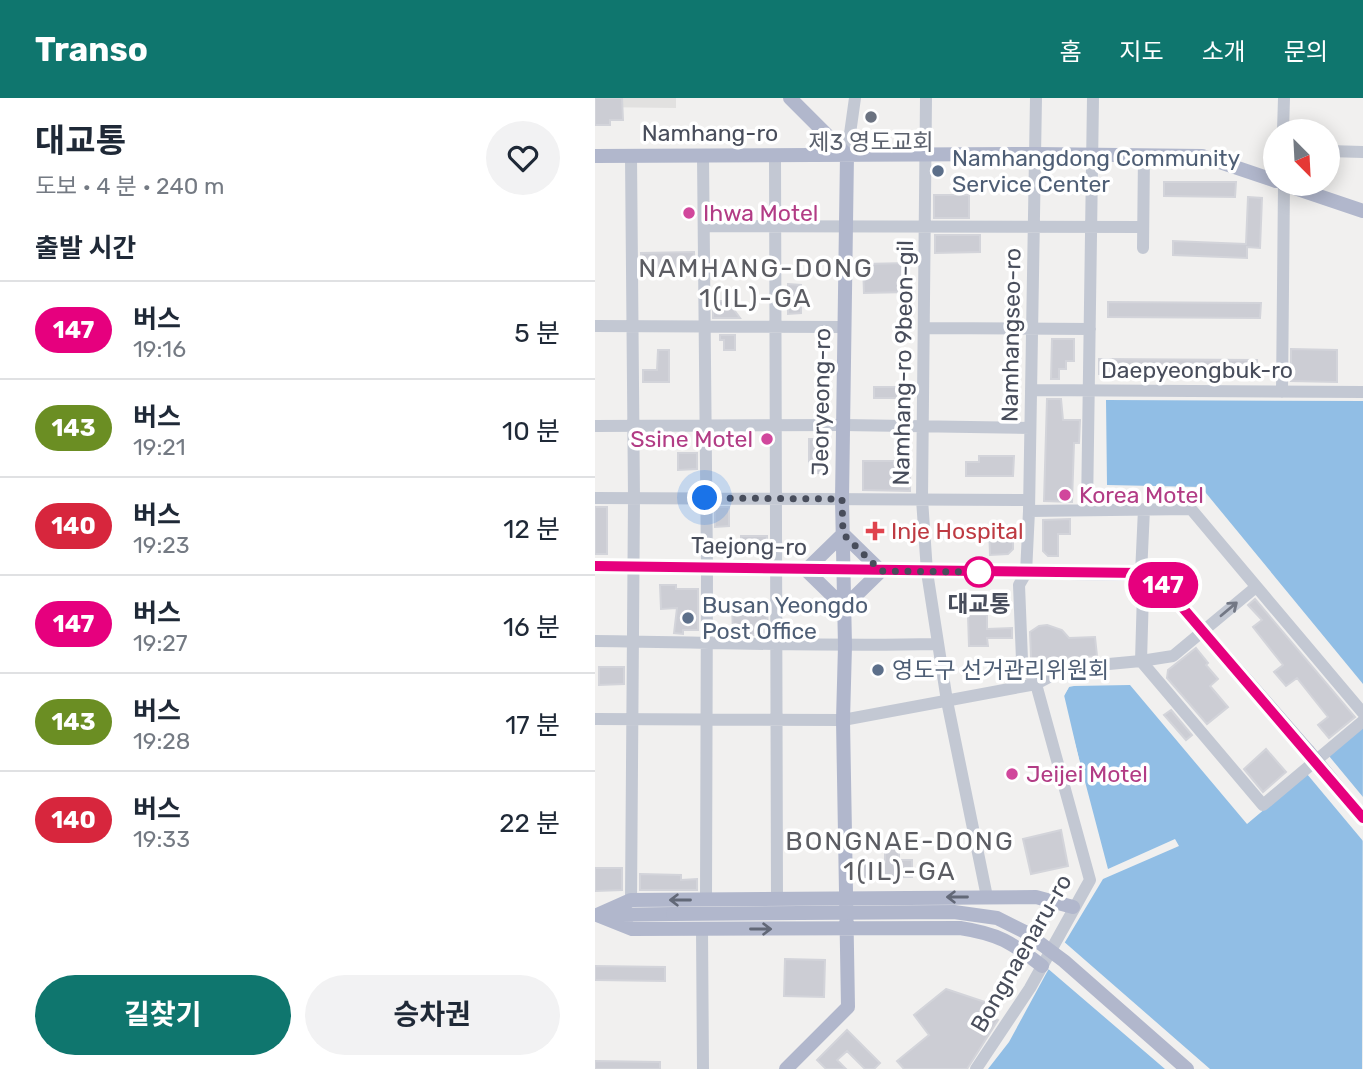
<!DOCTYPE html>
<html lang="ko">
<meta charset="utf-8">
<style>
:root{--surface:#fff;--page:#f2f2f3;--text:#1f2937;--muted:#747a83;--line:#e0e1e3;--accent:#0f766e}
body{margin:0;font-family:Rubik,"Noto Sans KR",sans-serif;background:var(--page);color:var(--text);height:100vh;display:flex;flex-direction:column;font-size:26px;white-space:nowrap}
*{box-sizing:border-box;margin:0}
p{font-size:23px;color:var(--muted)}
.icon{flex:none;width:38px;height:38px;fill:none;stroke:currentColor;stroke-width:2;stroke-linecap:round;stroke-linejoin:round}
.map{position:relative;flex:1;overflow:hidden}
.drawer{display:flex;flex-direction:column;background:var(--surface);width:595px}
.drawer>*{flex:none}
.badge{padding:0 14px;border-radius:23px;font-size:24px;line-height:46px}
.needle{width:46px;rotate:156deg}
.tools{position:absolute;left:668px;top:21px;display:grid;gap:14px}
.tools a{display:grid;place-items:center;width:77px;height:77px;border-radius:50%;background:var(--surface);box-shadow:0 4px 18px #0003;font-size:35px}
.you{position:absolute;width:35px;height:35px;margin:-18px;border:5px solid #fff;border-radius:50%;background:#1a73e8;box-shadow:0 0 0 10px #1a73e833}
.map>.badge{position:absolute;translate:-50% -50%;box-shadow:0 0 0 4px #fff}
h2{padding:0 35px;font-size:26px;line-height:63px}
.round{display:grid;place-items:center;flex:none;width:74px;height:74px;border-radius:37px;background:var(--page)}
.head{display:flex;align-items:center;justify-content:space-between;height:119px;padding:0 35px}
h1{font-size:33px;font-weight:700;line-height:52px}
.button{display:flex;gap:14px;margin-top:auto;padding:14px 35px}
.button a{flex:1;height:80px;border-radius:42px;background:var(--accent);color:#fff;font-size:28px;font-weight:700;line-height:80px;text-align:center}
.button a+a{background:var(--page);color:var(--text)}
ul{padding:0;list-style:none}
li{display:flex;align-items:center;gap:21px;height:98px;padding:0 35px;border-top:2px solid var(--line)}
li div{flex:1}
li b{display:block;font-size:26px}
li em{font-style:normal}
li .badge{min-width:77px;font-weight:700;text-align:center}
header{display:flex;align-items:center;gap:42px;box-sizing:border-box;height:98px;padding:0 35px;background:var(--accent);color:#fff}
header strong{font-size:33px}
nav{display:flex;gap:38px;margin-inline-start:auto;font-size:24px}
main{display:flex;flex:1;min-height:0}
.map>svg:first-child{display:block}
</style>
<header>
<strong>Transo</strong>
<nav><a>홈</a><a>지도</a><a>소개</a><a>문의</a></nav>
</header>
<main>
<section class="drawer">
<div class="head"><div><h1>대교통</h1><p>도보 · 4 분 · 240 m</p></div><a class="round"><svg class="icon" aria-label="heart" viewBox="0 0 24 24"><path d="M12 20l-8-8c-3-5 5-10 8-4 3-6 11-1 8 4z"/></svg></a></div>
<h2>출발 시간</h2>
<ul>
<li><span class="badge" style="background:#e6007e;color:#fff">147</span><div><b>버스</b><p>19:16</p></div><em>5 분</em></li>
<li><span class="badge" style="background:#6b8e23;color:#fff">143</span><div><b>버스</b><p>19:21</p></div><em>10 분</em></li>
<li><span class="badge" style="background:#d7263d;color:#fff">140</span><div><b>버스</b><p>19:23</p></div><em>12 분</em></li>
<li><span class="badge" style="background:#e6007e;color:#fff">147</span><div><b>버스</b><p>19:27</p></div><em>16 분</em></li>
<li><span class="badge" style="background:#6b8e23;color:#fff">143</span><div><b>버스</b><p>19:28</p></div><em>17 분</em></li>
<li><span class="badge" style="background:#d7263d;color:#fff">140</span><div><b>버스</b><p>19:33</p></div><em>22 분</em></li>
</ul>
<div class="button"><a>길찾기</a><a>승차권</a></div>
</section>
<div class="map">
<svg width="768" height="971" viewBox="0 0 768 971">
<rect width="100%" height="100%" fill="#f1f0ef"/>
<path fill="#e2e1e0" d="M0 0H81V10L0 9Z"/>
<path fill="#91bee5" d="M511 302 768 303V586L606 389 512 387Z
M535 587 652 726 768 628 767 971H393L414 944 452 874 511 776 469 597 474 589 479 588Z"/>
<path fill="#f1f0ef" d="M474 589 468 600 513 771 580 741 584 748 508 781 509 771 465 601 469 591Z
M734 658 768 699V743L712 676Z
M467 842 615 971H570L451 869Z"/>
<path fill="#cccdd4" stroke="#d3d4da" stroke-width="2" d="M0 0H27L28 22H15V27H0Z
M569 84H641L640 99 569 98Z
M339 97H374V120H339Z
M653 99 667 100 665 150 652 149V160L578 157V143L651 146Z
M340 137H385V154L340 155Z
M99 154 100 176H47L46 155Z
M314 165V194L269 195 268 166Z
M193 186 206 187V215L193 216Z
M118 203H137V209L145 220H118Z
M513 204 666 205 665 220 513 219Z
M125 237H140V252H129V242H125Z
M457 241H479V263H471V271H464V281H456Z
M696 251 742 252V284L696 283Z
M63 252H74V284H48V272H62Z
M504 261 662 262V276H504Z
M279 289H304V300H279Z
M452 301H466L468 322H485L484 345H479L477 404 449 403Z
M214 341H232V375H214Z
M83 355H102V371L83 372Z
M384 358H419L418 378H371V364H384Z
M268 363H315V393L268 392Z
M0 409H12V456H0Z
M120 409H134V428L120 429Z
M475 421V436H463V458H453L448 453V422Z
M394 427H418V451L413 456 395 457Z
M146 438H172V456L146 457Z
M65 487H81V491H103V532H88V536L79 535 82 510 66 511Z
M660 501 760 619 734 640 723 627 733 619 702 580 691 588 679 574 688 567 658 529 667 522 653 507Z
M172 506 173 537H138L137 507Z
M373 517H392V531L417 530V540H392L393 548H374Z
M452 527 467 532 474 540 500 539 502 558 470 561 444 574 436 559 435 534 444 528Z
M601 550 613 565 611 567 623 581 615 588 633 609 612 626 572 580 573 572Z
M4 569H29V586L4 587Z
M576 612 597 637 591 642 569 617Z
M671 651 691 674 668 694 649 671Z
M466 732 473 768 436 776 428 741Z
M296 746H304V762H317V779H268V766L290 764V751Z
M0 770H27V792L0 793Z
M45 776 86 777V782L102 781V792H45Z
M190 861 230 862 229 899 189 898Z
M0 868 70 869V883L0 882Z
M351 891 393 905 395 919 403 922 372 971H309L302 963 334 937 319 917Z
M252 932 285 965 279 971H270L252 953 242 962 251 971H231L222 962Z
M0 963 65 964V971H0Z"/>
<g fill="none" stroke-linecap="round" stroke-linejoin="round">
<path stroke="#c3c8d3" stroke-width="12" d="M331 0 327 401 332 474 352 603 392 799
M688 33 689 0
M733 53 768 54
M180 57 182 801
M252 57 260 0
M108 58 112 471 111 802
M109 128 548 129
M548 150 549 57
M0 228 250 229
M329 230 495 231
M436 292 768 294
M687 294 689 86
M0 328 248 327 435 330
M0 400 434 402
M492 412 498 0
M434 413 596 411 768 615
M546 476 549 411
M558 479 548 494 546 563 578 558 661 489
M0 543C114 544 228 549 341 546
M0 621 248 622 441 586 427 562 424 487 431 475 434 413 441 0
M36 802 39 400 36 58
M107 831 108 971
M381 971 435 890 495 782 441 586 471 570 546 563 668 707 768 623"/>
<path stroke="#b1b7cc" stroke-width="14" d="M0 58 441 56 607 58 681 83
M688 86 768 113
M248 436 286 473
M0 468 546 476 558 479 569 488 713 653
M211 472 249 509
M211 472 248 436
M249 509 286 473
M2 817 36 802 441 799 478 809
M2 817 37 831 365 830C404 836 416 844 447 868
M10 817 78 816
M191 971 253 909 248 622 250 548 247 401 252 57 195 0"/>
<path stroke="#b1b7cc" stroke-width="14" d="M713 653 768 720
M78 816 359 814 402 820 430 834 469 863 592 971"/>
</g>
<defs><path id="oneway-shaft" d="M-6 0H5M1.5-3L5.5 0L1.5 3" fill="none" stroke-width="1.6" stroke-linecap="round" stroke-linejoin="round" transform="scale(1.75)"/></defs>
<use stroke="#737885" href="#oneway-shaft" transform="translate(634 511) rotate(-40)"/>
<g stroke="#626877">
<use href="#oneway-shaft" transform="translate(362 799) rotate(180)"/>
<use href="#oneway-shaft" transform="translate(85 802) rotate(180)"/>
<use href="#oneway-shaft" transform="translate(166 831)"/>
</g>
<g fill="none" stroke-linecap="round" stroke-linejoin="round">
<defs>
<path id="line" d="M0 468 546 475 558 479 569 488 768 720"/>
</defs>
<use href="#line" stroke="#fff" stroke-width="16"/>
<use href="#line" stroke="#e6007e" stroke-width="10"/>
<path stroke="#484d5b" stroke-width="7" stroke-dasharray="0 12.6" d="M110 400 247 401 248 436 286 473 384 474"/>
</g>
<circle fill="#6b7280" stroke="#fff" stroke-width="2.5" cx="276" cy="19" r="7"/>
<g fill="#5c6f8a" stroke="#fff" stroke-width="2.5">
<circle cx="343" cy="73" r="7"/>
<circle cx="93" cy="520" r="7"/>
<circle cx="283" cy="572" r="7"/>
</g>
<g fill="#d1479c" stroke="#fff" stroke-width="2.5">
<circle cx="94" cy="115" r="7"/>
<circle cx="172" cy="341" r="7"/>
<circle cx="470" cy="397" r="7"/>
<circle cx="417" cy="676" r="7"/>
</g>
<path fill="#e0444e" stroke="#fff" stroke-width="2.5" d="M276.5 422.5h7v7h7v7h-7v7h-7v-7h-7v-7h7z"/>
<circle fill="#fff" stroke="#e6007e" stroke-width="3.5" cx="384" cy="474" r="14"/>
<g text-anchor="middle" stroke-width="7" stroke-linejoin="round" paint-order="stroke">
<g font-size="23" fill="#484d5b" stroke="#fff">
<text x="115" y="43">Namhang-ro</text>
<text transform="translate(416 237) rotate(-89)" y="8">Namhangseo-ro</text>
<text transform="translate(308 265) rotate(-89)" y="8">Namhang-ro 9beon-gil</text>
<text x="602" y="280">Daepyeongbuk-ro</text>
<text transform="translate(226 304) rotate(-89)" y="8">Jeoryeong-ro</text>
<text transform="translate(154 448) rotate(1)" y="8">Taejong-ro</text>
<text transform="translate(426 855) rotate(-60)" y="8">Bongnaenaru-ro</text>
</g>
<g font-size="23" fill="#5b616d" stroke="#fff">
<text x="276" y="52">제3 영도교회</text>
</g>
<g font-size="23" fill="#4e5e75" stroke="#fff" text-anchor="start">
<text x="357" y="68">Namhangdong Community<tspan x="357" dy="26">Service Center</tspan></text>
<text x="107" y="515">Busan Yeongdo<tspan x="107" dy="26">Post Office</tspan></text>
<text x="297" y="580">영도구 선거관리위원회</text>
</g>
<g font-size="23" fill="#b23c85" stroke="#fff" text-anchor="start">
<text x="108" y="123">Ihwa Motel</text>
<text x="158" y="349" text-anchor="end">Ssine Motel</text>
<text x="484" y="405">Korea Motel</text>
<text x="431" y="684">Jeijei Motel</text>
</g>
<g font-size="23" fill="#be3a42" stroke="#fff" text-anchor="start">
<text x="296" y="441">Inje Hospital</text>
</g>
<g font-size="23" font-weight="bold" fill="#484d5b" stroke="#fff">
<text x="384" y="514">대교통</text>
</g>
<g font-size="26" letter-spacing="2" fill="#5c5d63" stroke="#fff">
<text x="161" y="179">NAMHANG-DONG<tspan x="161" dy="30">1(IL)-GA</tspan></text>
<text x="305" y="752">BONGNAE-DONG<tspan x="305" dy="30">1(IL)-GA</tspan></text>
</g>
</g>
</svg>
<div class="tools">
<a><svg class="needle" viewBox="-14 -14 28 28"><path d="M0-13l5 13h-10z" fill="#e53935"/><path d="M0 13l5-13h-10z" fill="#747a83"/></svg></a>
</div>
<div class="you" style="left:110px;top:400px"></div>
<b class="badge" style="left:568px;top:487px;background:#e6007e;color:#fff">147</b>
</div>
</main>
